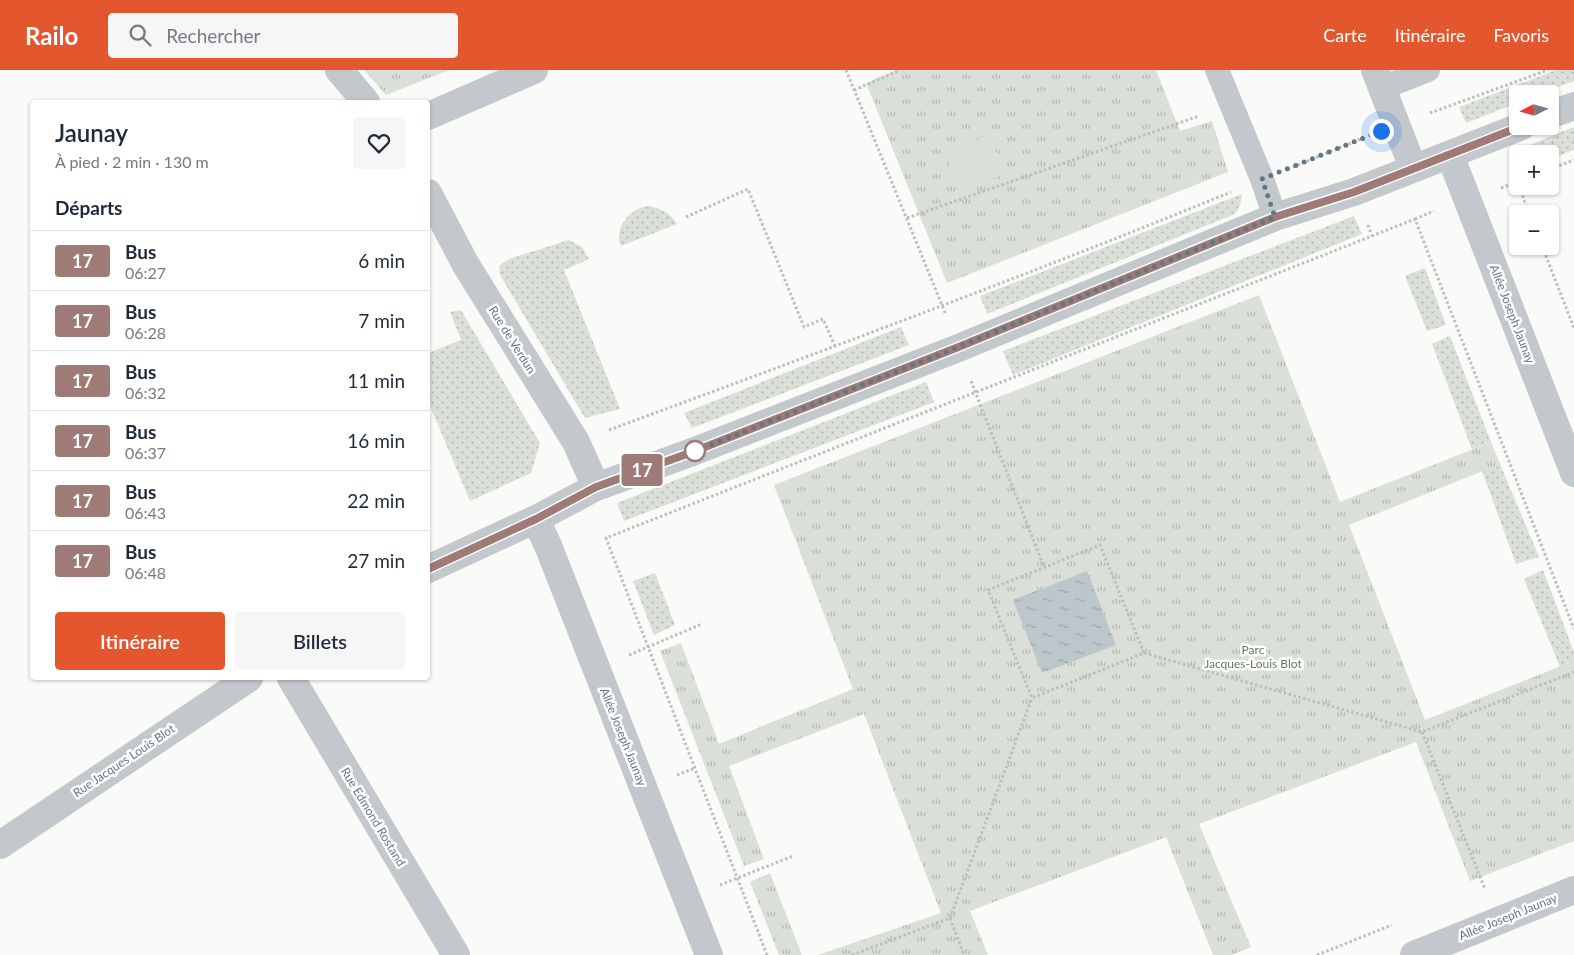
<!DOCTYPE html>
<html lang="fr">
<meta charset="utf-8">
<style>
:root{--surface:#fff;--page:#f6f6f7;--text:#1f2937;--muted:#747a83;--line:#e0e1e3;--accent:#e4572e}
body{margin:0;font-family:Lato,sans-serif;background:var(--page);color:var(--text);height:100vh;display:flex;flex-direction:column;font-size:19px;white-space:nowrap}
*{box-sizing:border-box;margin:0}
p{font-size:16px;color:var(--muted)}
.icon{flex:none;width:28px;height:28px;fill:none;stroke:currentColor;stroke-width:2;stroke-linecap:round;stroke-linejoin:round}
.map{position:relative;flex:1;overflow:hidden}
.panel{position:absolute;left:30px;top:30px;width:400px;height:580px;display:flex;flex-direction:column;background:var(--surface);border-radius:5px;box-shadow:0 1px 4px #0004}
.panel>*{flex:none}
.badge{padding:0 10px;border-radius:4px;font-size:18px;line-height:32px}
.needle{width:32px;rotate:264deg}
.tools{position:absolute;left:1509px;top:15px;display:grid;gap:10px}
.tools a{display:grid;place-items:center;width:50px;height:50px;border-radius:5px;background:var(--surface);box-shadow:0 1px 4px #0004;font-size:25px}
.you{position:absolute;width:25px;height:25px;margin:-12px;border:4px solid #fff;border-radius:50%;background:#1a73e8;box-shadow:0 0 0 8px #1a73e833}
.map>.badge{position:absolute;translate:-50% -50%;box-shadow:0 0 0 2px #fff}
h2{padding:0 25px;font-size:19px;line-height:45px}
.round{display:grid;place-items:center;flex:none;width:52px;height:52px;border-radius:5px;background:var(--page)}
.head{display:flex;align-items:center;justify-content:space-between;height:85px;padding:0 25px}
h1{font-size:24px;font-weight:600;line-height:38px}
.action{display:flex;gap:10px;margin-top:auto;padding:10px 25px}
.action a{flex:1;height:58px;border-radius:5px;background:var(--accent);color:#fff;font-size:20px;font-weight:600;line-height:58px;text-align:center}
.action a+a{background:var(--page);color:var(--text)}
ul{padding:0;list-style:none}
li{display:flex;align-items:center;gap:15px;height:60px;padding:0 25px;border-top:1px solid var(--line)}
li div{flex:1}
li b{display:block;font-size:19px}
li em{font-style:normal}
li .badge{min-width:55px;font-weight:700;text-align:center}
header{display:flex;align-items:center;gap:30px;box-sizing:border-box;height:70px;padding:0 25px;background:var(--accent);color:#fff}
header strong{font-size:24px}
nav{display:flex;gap:28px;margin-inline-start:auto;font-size:18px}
.search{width:350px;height:45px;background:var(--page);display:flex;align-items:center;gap:12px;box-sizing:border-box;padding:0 18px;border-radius:5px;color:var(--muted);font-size:19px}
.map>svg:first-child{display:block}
</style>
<header>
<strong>Railo</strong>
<div class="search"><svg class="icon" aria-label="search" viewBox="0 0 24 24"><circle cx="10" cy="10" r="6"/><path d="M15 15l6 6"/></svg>Rechercher</div>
<nav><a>Carte</a><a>Itinéraire</a><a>Favoris</a></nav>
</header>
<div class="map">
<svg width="1574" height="885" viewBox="0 0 1574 885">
<defs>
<pattern id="grass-dots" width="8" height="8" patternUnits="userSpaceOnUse" patternTransform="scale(1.25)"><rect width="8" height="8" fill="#dadfd7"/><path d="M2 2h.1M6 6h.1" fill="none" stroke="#b4b9b4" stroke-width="1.8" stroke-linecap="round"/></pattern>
<pattern id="park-tufts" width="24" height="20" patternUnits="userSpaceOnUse" patternTransform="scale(1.25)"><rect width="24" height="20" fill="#dadfd7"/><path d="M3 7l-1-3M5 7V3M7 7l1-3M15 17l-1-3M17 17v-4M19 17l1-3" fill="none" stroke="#b4b9b4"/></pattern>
<pattern id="water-ripples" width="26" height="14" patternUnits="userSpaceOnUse" patternTransform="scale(1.25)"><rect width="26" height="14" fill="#bbc7cb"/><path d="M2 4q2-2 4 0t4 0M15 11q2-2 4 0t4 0" fill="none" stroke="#9ca6aa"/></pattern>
</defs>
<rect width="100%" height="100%" fill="#fafaf8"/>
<path fill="url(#grass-dots)" d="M1556 0H1574V11L1541 24H1518L1517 33 1466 53 1459 37Z
M1574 57V80L1550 89V84H1518L1517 95 1512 82Z
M1242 124 1240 135 1235 144 987 244 980 226Z
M647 136C661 138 669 142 677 154L621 176C613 159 630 139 647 136Z
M1354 146 1362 164 1013 305 1003 281Z
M569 170 582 177 589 189 564 200 620 339 585 348 500 205 499 196 509 189Z
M1425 198 1446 255 1427 261 1405 206Z
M461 240 540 373 531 403 470 431 428 331V283L461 270 450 242Z
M901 257 909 275 692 358 684 343Z
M1450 266 1491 372 1472 379 1432 274Z
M926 312 934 332 624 451 617 433Z
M1500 394 1539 487 1516 494 1482 401Z
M1543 500 1574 582V591L1560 597 1524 509Z
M655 503 675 555 654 565 633 511Z"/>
<path fill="url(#park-tufts)" d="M364 0H449L386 25Z
M897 0H1156L1180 61 1212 51 1228 102 947 213 866 13Z
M1259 225 1340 432 1491 372 1500 394 1349 455 1425 650 1574 591V771L1470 811 1416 672 1199 754 1251 877 1231 885H1213L1166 767 970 841 988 885H818L941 843 864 644 729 696 764 789 744 796 660 581 681 573 719 674 853 619 774 415Z
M770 803 802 885H779L750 812Z"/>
<path fill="#dadfd7" d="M989 64 1005 104 958 122 946 85Z"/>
<path fill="url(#water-ripples)" d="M1087 501 1116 575 1042 603 1013 530Z"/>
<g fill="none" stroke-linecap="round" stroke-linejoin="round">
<path stroke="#bbbfc2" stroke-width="3" stroke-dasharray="2.5 2.5" stroke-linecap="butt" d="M846 0 946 245
M854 20 900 0
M1430 43 1548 0
M1293 97 1363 68
M1550 99 1574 90
M1519 116 1529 144
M1501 118 1517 112
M686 147 748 119 804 257 823 249 835 276
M907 148 1199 46
M1415 149 1434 141
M1368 155 1372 166
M1542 176 1574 258
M971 311 1044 497
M609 360C817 283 1026 206 1231 122
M1144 583 1100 475 988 520 1032 628 1144 583 1422 662 1574 602
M629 585 702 554
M1422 662 1485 819
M677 705 695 698
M720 815 793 786
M950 848 1032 628
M767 885 606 468 1415 149 1574 559
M852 885 950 848 964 885
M1317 885 1392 855"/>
<path stroke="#c3c8cc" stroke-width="24" d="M1217 0 1262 109 1275 147
M1382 18 1428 0"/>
<path stroke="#c3c8cc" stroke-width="28" d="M339 0 366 32
M1375 0 1413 98
M1550 45 1574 36
M428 46 534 0
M1450 85 1574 403
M428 123 466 195 576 372 596 417
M536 449 549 478 709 885
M428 499 536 449 596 417 695 381 956 279 1275 147 1354 122 1522 56
M291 608 456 885
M0 775 249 608
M1414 885 1574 820"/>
</g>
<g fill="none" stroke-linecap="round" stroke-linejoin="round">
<defs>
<path id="line" d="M428 499 536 449 596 417 695 381 956 278 1275 147 1354 122 1522 56"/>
</defs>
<use href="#line" stroke="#fff" stroke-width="11"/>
<use href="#line" stroke="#9f7b77" stroke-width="8"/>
<path stroke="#657683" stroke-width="5" stroke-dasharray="0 9" d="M695 381 956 278 1275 147 1262 109 1381 61"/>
</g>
<circle fill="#fff" stroke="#9f7b77" stroke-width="2.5" cx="695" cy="381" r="10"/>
<g text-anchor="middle" stroke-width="5" stroke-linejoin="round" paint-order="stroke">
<g font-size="12" fill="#657683" stroke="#fff">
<text transform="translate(1512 244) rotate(69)" y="4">Allée Joseph Jaunay</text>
<text transform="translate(512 270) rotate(58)" y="4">Rue de Verdun</text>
<text transform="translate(623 667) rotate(68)" y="4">Allée Joseph Jaunay</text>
<text transform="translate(124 691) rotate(-34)" y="4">Rue Jacques Louis Blot</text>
<text transform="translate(373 747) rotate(59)" y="4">Rue Edmond Rostand</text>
<text transform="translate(1508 847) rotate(-22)" y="4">Allée Joseph Jaunay</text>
</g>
<g font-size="12" fill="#687a64" stroke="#fff">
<text x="1253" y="584">Parc<tspan x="1253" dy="14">Jacques-Louis Blot</tspan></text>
</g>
</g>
</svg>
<div class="tools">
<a><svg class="needle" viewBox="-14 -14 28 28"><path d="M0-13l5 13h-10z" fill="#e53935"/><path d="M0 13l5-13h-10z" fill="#747a83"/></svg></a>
<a>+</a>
<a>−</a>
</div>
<div class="you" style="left:1381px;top:61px"></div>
<b class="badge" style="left:642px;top:400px;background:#9f7b77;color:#fff">17</b>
<section class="panel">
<div class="head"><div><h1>Jaunay</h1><p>À pied · 2 min · 130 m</p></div><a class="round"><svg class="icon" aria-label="heart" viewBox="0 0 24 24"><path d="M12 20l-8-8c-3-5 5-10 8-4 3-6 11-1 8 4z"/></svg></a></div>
<h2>Départs</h2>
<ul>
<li><span class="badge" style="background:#9f7b77;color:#fff">17</span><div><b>Bus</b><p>06:27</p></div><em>6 min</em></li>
<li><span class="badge" style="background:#9f7b77;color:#fff">17</span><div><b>Bus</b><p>06:28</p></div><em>7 min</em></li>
<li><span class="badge" style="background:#9f7b77;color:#fff">17</span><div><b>Bus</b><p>06:32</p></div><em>11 min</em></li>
<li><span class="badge" style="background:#9f7b77;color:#fff">17</span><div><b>Bus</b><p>06:37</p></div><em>16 min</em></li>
<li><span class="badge" style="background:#9f7b77;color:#fff">17</span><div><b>Bus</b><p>06:43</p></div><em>22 min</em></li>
<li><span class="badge" style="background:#9f7b77;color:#fff">17</span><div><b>Bus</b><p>06:48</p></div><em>27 min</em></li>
</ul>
<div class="action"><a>Itinéraire</a><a>Billets</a></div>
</section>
</div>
